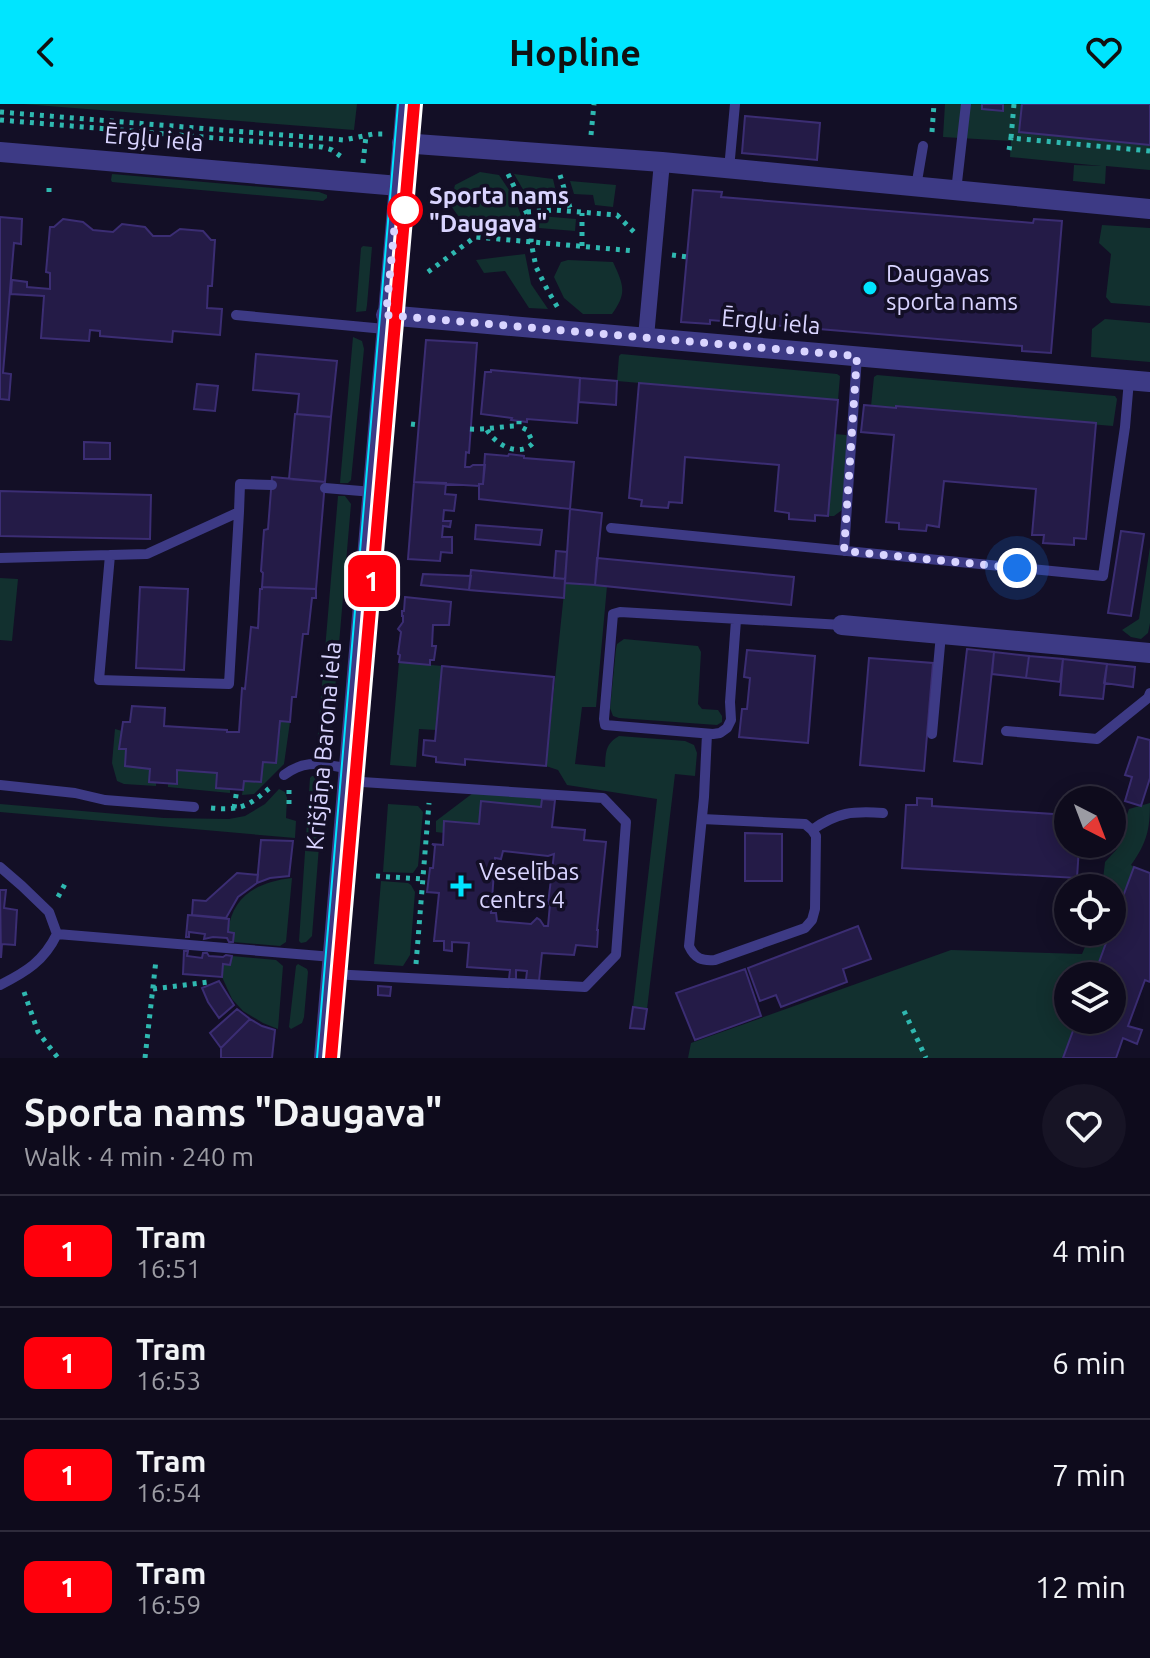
<!DOCTYPE html>
<meta charset="utf-8">
<style>
:root{--surface:#0e0b1c;--page:#171425;--text:#f1f3f6;--muted:#9b9ba3;--line:#2e2b3b;--accent:#00e5ff}
body{margin:0;font-family:Ubuntu,sans-serif;background:var(--page);color:var(--text);height:100vh;display:flex;flex-direction:column;font-size:30px;white-space:nowrap}
*{box-sizing:border-box;margin:0}
p{font-size:26px;color:var(--muted)}
.icon{flex:none;width:44px;height:44px;fill:none;stroke:currentColor;stroke-width:2;stroke-linecap:round;stroke-linejoin:round}
.map{position:relative;height:954px;overflow:hidden}
.sheet{display:flex;flex-direction:column;background:var(--surface);flex:1}
.sheet>*{flex:none}
.badge{padding:0 16px;border-radius:12px;font-size:28px;line-height:52px}
.needle{width:52px;rotate:138deg}
.fabs{position:absolute;left:1054px;top:682px;display:grid;gap:16px}
.fabs a{display:grid;place-items:center;width:72px;height:72px;border-radius:50%;background:var(--surface);box-shadow:0 4px 20px #0003,0 0 0 2px var(--line);font-size:40px}
.you{position:absolute;width:40px;height:40px;margin:-20px;border:6px solid #fff;border-radius:50%;background:#1a73e8;box-shadow:0 0 0 12px #1a73e833}
.map>.badge{position:absolute;translate:-50% -50%;box-shadow:0 0 0 4px #fff}
.round{display:grid;place-items:center;flex:none;width:84px;height:84px;border-radius:42px;background:var(--page)}
.overview{display:flex;align-items:center;justify-content:space-between;height:136px;padding:0 24px}
h1{font-size:38px;font-weight:700;line-height:60px}
ul{padding:0;list-style:none}
li{display:flex;align-items:center;gap:24px;height:112px;padding:0 24px;border-top:2px solid var(--line)}
li div{flex:1}
li b{display:block;font-size:30px}
li em{font-style:normal}
li .badge{min-width:88px;font-weight:700;text-align:center}
header{display:flex;justify-content:space-between;align-items:center;height:104px;padding:0 24px;background:var(--accent);color:#111;font-size:36px;font-weight:700}
.map>svg:first-child{display:block}
</style>
<header><svg class="icon" aria-label="back" viewBox="0 0 24 24"><path d="M15 5l-7 7 7 7"/></svg>Hopline<svg class="icon" aria-label="heart" viewBox="0 0 24 24"><path d="M12 20l-8-8c-3-5 5-10 8-4 3-6 11-1 8 4z"/></svg></header>
<div class="map">
<svg width="1150" height="954" viewBox="0 0 1150 954">
<rect width="100%" height="100%" fill="#130f26"/>
<path fill="#12302f" d="M23 0H357L354 26Z
M945 0H1150V66L1106 62 1105 80 1073 77 1074 61 1101 62 1010 53 1011 37 943 33Z
M480 68 499 71 515 95 521 112 508 126C475 125 469 130 450 100L455 81Z
M112 70 319 88 327 91V94L323 97 112 78 111 76Z
M514 70 553 75 557 92 528 94Z
M570 77 616 81 613 103 595 101 593 91 574 90Z
M540 112 576 115 575 127 539 124Z
M1102 121 1150 124V202L1111 199 1106 193 1111 150 1099 139Z
M363 142 372 143 367 201 366 207 356 208 361 144Z
M525 150 531 180 548 205 529 204 505 167 484 169 476 156Z
M568 156 613 158C624 182 627 189 612 210H583L564 194 554 173 561 158Z
M1105 215 1150 219V258L1091 253 1092 225Z
M353 233 362 237 364 245 351 376 348 379H340Z
M621 250 837 270 840 272 838 296 617 277 619 252Z
M877 271 1115 292 1117 295 1113 322 871 302 874 273Z
M835 330 846 331 848 334 842 406 834 412H828Z
M338 392H345L351 400 330 645 324 653 316 652Z
M1150 443V519L1148 529 1141 535 1131 533 1122 526 1139 515Z
M0 474 18 475 12 537 0 536Z
M565 479 607 482 596 603H582L575 660 605 663C606 648 605 640 619 632L685 637 694 641 697 649 695 672 675 670 647 905 633 903 657 695 567 681 558 666 546 662Z
M624 535 698 542 701 548 698 600 702 605 718 606 722 612V618L717 621 619 614 613 612 610 604 616 545 617 540Z
M399 558 442 562 436 626 419 625 416 663 390 661Z
M280 617 290 618 284 660 254 690 242 691 244 677 263 658Z
M115 625 122 627 120 645H126L125 662 150 665 156 678V682L124 680 117 677 112 659Z
M177 666 217 669 216 684 230 685V689L168 683V679L176 680Z
M312 672H321L324 678 312 832 306 838 301 839 299 837 310 674Z
M279 685 285 688 287 694 286 714 296 717 295 734 0 708V700L164 714 229 715 245 712 265 700Z
M473 689 542 695 541 703 483 698 479 720 444 729 436 728V717Z
M1150 699C1150 725 1147 739 1131 761L1134 763 1112 822V784H1102L1105 758 1117 745 1120 730 1129 705Z
M388 700 418 702 423 708 418 762 413 769 383 768Z
M292 774 286 838 280 842 233 838 234 829 228 828C232 792 257 778 292 774Z
M381 777 408 779 411 781 415 788 410 851 403 862 374 860Z
M1091 828H1110L1094 872H1068V916H1077L1063 954H688L691 939 951 846 1082 850Z
M232 852 276 856 283 862 278 925 263 919 243 907 232 895 222 873 223 860H230Z
M298 860 307 865 308 868 304 913 302 919 291 925 289 923 296 862Z"/>
<path fill="#241b47" stroke="#3b2d73" stroke-width="2" fill-rule="evenodd" d="M982 0H1003V7L982 5Z
M1022 0H1150V41L1019 28Z
M745 12 820 19 817 56 742 49Z
M693 86 722 88 721 93 1033 119 1034 115 1062 117 1051 249 1022 247V242L710 216V220L681 218Z
M0 113 22 115 21 140 14 139 3 269 11 270 9 296 0 295Z
M63 115 83 118 93 126 113 128 122 120 145 123 153 132H170L180 125 203 127 211 136H215L212 182H208L207 204 222 205 220 231 173 227 172 238 100 232V227L90 226 89 237 41 234 44 192 11 190 12 176 27 178V183L50 185V169L46 168 50 123H54Z
M426 236 477 239 469 349 466 348 465 363H470L473 361H485L483 380H479V382L414 378Z
M256 250 337 257 331 313 297 310 299 290 253 286Z
M491 266 580 274 577 319 527 315V318L511 316 512 314 481 310 485 268H491Z
M580 274 617 277 616 301 579 298Z
M639 279 838 296 828 412 815 411V417L789 415V409L775 407 779 361 685 353 682 399 669 398 668 404 641 402 642 396 629 394Z
M197 280 218 282 215 307 194 305Z
M864 301 896 304V302L1096 319 1086 435 1074 434V441L1043 439 1044 431H1032L1036 385 944 377 939 423 927 421 926 427 899 425V419L886 418 894 331 861 328Z
M295 310 331 313 325 378 289 375Z
M84 338 110 339V355H84Z
M485 350 508 352 509 350 524 352V354L574 358 570 405 479 395V380H483Z
M272 373 325 378 316 485 262 483 263 469 261 467 264 426 268 425Z
M414 378 446 379 445 390 456 391 454 407 444 406 443 417H451L450 423 443 422 442 433H452V449L441 448 440 457 408 455Z
M0 387 151 391 150 435 0 432Z
M570 405 602 409 595 481 565 479Z
M476 421 542 426 540 441 475 435Z
M1121 427 1144 430 1131 512 1108 509Z
M556 447 567 448 565 475 554 474Z
M597 454 794 473 791 501 595 481Z
M471 466 565 475 564 494 469 486Z
M423 470 471 472 469 486 421 481Z
M140 483 188 485 184 566 136 564Z
M262 483 316 485V494H312L308 530H303L296 593H292L290 618 280 617 276 659 263 658 261 678 244 677 243 686 216 684 217 669 177 666V680L149 678 150 665 125 662 126 645H119L123 618H130L132 602 165 604 164 622 227 626V628H239L242 584 245 585 251 523 258 524 260 485H262Z
M405 493 451 498 449 521H433L432 542H436L434 556H430V561L399 558 400 551 398 550 401 528 398 525 403 518V512H402V507H404Z
M967 545 994 548 982 660 954 657Z
M747 546 815 552 808 639 739 633 742 605H747L750 574 744 573Z
M994 548 1029 552 1026 574 992 570Z
M1029 552 1063 555 1060 578 1026 574Z
M869 554 933 559 924 667 860 661Z
M1063 555 1107 560 1103 595 1060 591Z
M1107 560 1135 563 1133 583 1104 579Z
M442 562 554 573 546 662 465 655V661L436 658V653L423 651 424 636 435 637Z
M1138 633 1150 636V674L1141 702 1125 697 1132 673 1125 671Z
M917 694 932 695V702L1068 711V740H1087V744L1079 743 1077 774 902 764 906 701H917Z
M542 695 555 696 552 723 585 726 584 736 606 738 597 826H598L597 843 576 841 574 851 542 849 539 877 526 876 527 867 516 866V875H509L510 866 467 863 469 839 452 838V847L444 846V837H434L439 789 427 788 430 764H433L435 742 432 740 443 741 444 717 479 720 481 697 541 703ZM503 747 548 752 554 750 548 800H550L548 822H544L540 816 537 814 531 820 497 817 496 809H491L495 754 501 755Z
M745 729 782 730V777H745Z
M261 736 293 737 289 772 270 774 257 779Z
M1134 763 1150 769V878L1145 876 1128 922 1142 926 1137 940 1123 934 1116 954H1063L1077 916H1112V872H1094L1110 828H1112V822Z
M237 769 258 771 257 779 238 793 226 814 192 811 193 796 206 797Z
M0 786H6L4 804 17 806 15 841 2 840 1 854Z
M188 811 229 815 228 828 234 829 233 838H229L227 834 213 833 204 835 205 830 189 828V833H186Z
M858 822 871 855 843 865 847 878 781 903 776 891 760 897 748 864Z
M184 847H188L187 852 202 854 203 849H207L209 852 223 853 226 851 232 852 230 861 223 860 222 873 183 870Z
M745 865 761 912 695 936 676 889Z
M219 877 234 901 219 914 208 898 202 884Z
M378 882 391 883 390 892 378 891Z
M633 903 647 905 644 925 630 924Z
M237 905 250 915 221 944 210 929Z
M250 915 262 922 275 926 272 954H221V944Z"/>
<g fill="none" stroke-linecap="round" stroke-linejoin="round">
<path stroke="#2fb8b0" stroke-width="5" stroke-dasharray="4 6" stroke-linecap="butt" d="M1014 0 1011 34 1150 47
M0 8 344 36 373 30H384
M0 16 322 43 332 46 343 54
M932 28 934 0
M591 31 594 0
M1009 46 1011 34
M363 59 366 32
M508 70 532 120 531 138 536 163 548 187 558 204
M560 71 571 107
M49 88V79
M527 108 555 106 617 111 636 130
M582 142V109
M672 151 687 153
M428 168 475 133 635 147
M411 320 419 321
M470 325C487 326 502 322 519 322
M487 326C496 341 519 354 533 339L527 326 519 322V317
M289 686V700
M211 704C243 707 250 701 273 681
M234 704 237 685
M376 772 422 775
M58 793 65 780
M416 860 429 699
M153 885 208 878
M24 888 38 928 58 954
M904 907 926 954
M145 954 156 856"/>
<path stroke="#3d3a85" stroke-width="10" d="M729 65 735 0
M916 83 923 42
M956 87 966 0
M236 211 385 225
M325 384 373 388
M611 424 1103 472 1125 323 1129 276
M844 447 857 252
M110 451 99 576 229 580 239 408
M0 454 147 450 239 408 240 380 272 381
M736 516 730 598 731 616 727 624 720 629 713 630 605 621 604 615 613 510 620 508 842 521
M1006 627 1097 635 1148 594 1150 589
M932 630 941 530
M284 671C307 654 322 661 348 664
M0 681 75 689 105 696 194 703
M702 715 805 720 812 726 816 732 815 805 812 816 805 824 715 856C702 857 695 855 689 842L704 693 707 630
M812 726C837 708 853 707 883 709
M0 763 22 782 49 808 57 830C44 857 26 868 0 881
M57 830 333 853
M331 870 585 883 616 851 626 718 603 694 347 677"/>
<path stroke="#3d3a85" stroke-width="16" d="M646 233 662 58"/>
<path stroke="#3d3a85" stroke-width="20" d="M402 39 662 58 1150 105
M0 48 399 82
M386 211 1150 278
M842 521 1150 549"/>
<path stroke="#3d3a85" stroke-width="20" d="M324 954 406 0"/>
<path stroke="#00e5ff" stroke-width="2" d="M317 954 398 0
M331 954 414 0"/>
</g>
<g fill="none" stroke-linecap="round" stroke-linejoin="round">
<defs>
<path id="line" d="M331 954 414 0"/>
</defs>
<use href="#line" stroke="#fff" stroke-width="18"/>
<use href="#line" stroke="#ff000c" stroke-width="12"/>
<path stroke="#d9d4ff" stroke-width="8" stroke-dasharray="0 14.4" d="M405 106 396 108 386 211 857 252 844 447 1017 464"/>
</g>
<circle fill="#fff" stroke="#ff000c" stroke-width="4" cx="405" cy="106" r="16"/>
<g fill="#00e5ff" stroke="#130f26" stroke-width="3">
<circle cx="870" cy="184" r="8"/>
<path d="M457 770h8v8h8v8h-8v8h-8v-8h-8v-8h8z"/>
</g>
<g text-anchor="middle" stroke-width="7" stroke-linejoin="round" paint-order="stroke">
<g font-size="24" fill="#d9d4ff" stroke="#130f26">
<text transform="translate(154 35) rotate(5)" y="8">Ērgļu iela</text>
<text transform="translate(771 218) rotate(5)" y="8">Ērgļu iela</text>
<text transform="translate(324 642) rotate(-85)" y="8">Krišjāņa Barona iela</text>
</g>
<g font-size="24" font-weight="bold" fill="#d9d4ff" stroke="#130f26" text-anchor="start">
<text x="429" y="100">Sporta nams<tspan x="429" dy="28">"Daugava"</tspan></text>
</g>
<g font-size="24" fill="#d9d4ff" stroke="#130f26" text-anchor="start">
<text x="886" y="178">Daugavas<tspan x="886" dy="28">sporta nams</tspan></text>
<text x="479" y="776">Veselības<tspan x="479" dy="28">centrs 4</tspan></text>
</g>
</g>
</svg>
<div class="fabs">
<a><svg class="needle" viewBox="-14 -14 28 28"><path d="M0-13l5 13h-10z" fill="#e53935"/><path d="M0 13l5-13h-10z" fill="#9b9ba3"/></svg></a>
<a><svg class="icon" aria-label="locate" viewBox="0 0 24 24"><circle cx="12" cy="12" r="6"/><path d="M12 2v4M12 18v4M2 12h4M18 12h4"/></svg></a>
<a><svg class="icon" aria-label="layers" viewBox="0 0 24 24"><path d="M12 4l9 5-9 5-9-5zM3 14l9 5 9-5"/></svg></a>
</div>
<div class="you" style="left:1017px;top:464px"></div>
<b class="badge" style="left:372px;top:477px;background:#ff000c;color:#fff">1</b>
</div>
<section class="sheet">
<div class="overview"><div><h1>Sporta nams &quot;Daugava&quot;</h1><p>Walk · 4 min · 240 m</p></div><a class="round"><svg class="icon" aria-label="heart" viewBox="0 0 24 24"><path d="M12 20l-8-8c-3-5 5-10 8-4 3-6 11-1 8 4z"/></svg></a></div>
<ul>
<li><span class="badge" style="background:#ff000c;color:#fff">1</span><div><b>Tram</b><p>16:51</p></div><em>4 min</em></li>
<li><span class="badge" style="background:#ff000c;color:#fff">1</span><div><b>Tram</b><p>16:53</p></div><em>6 min</em></li>
<li><span class="badge" style="background:#ff000c;color:#fff">1</span><div><b>Tram</b><p>16:54</p></div><em>7 min</em></li>
<li><span class="badge" style="background:#ff000c;color:#fff">1</span><div><b>Tram</b><p>16:59</p></div><em>12 min</em></li>
</ul>
</section>
